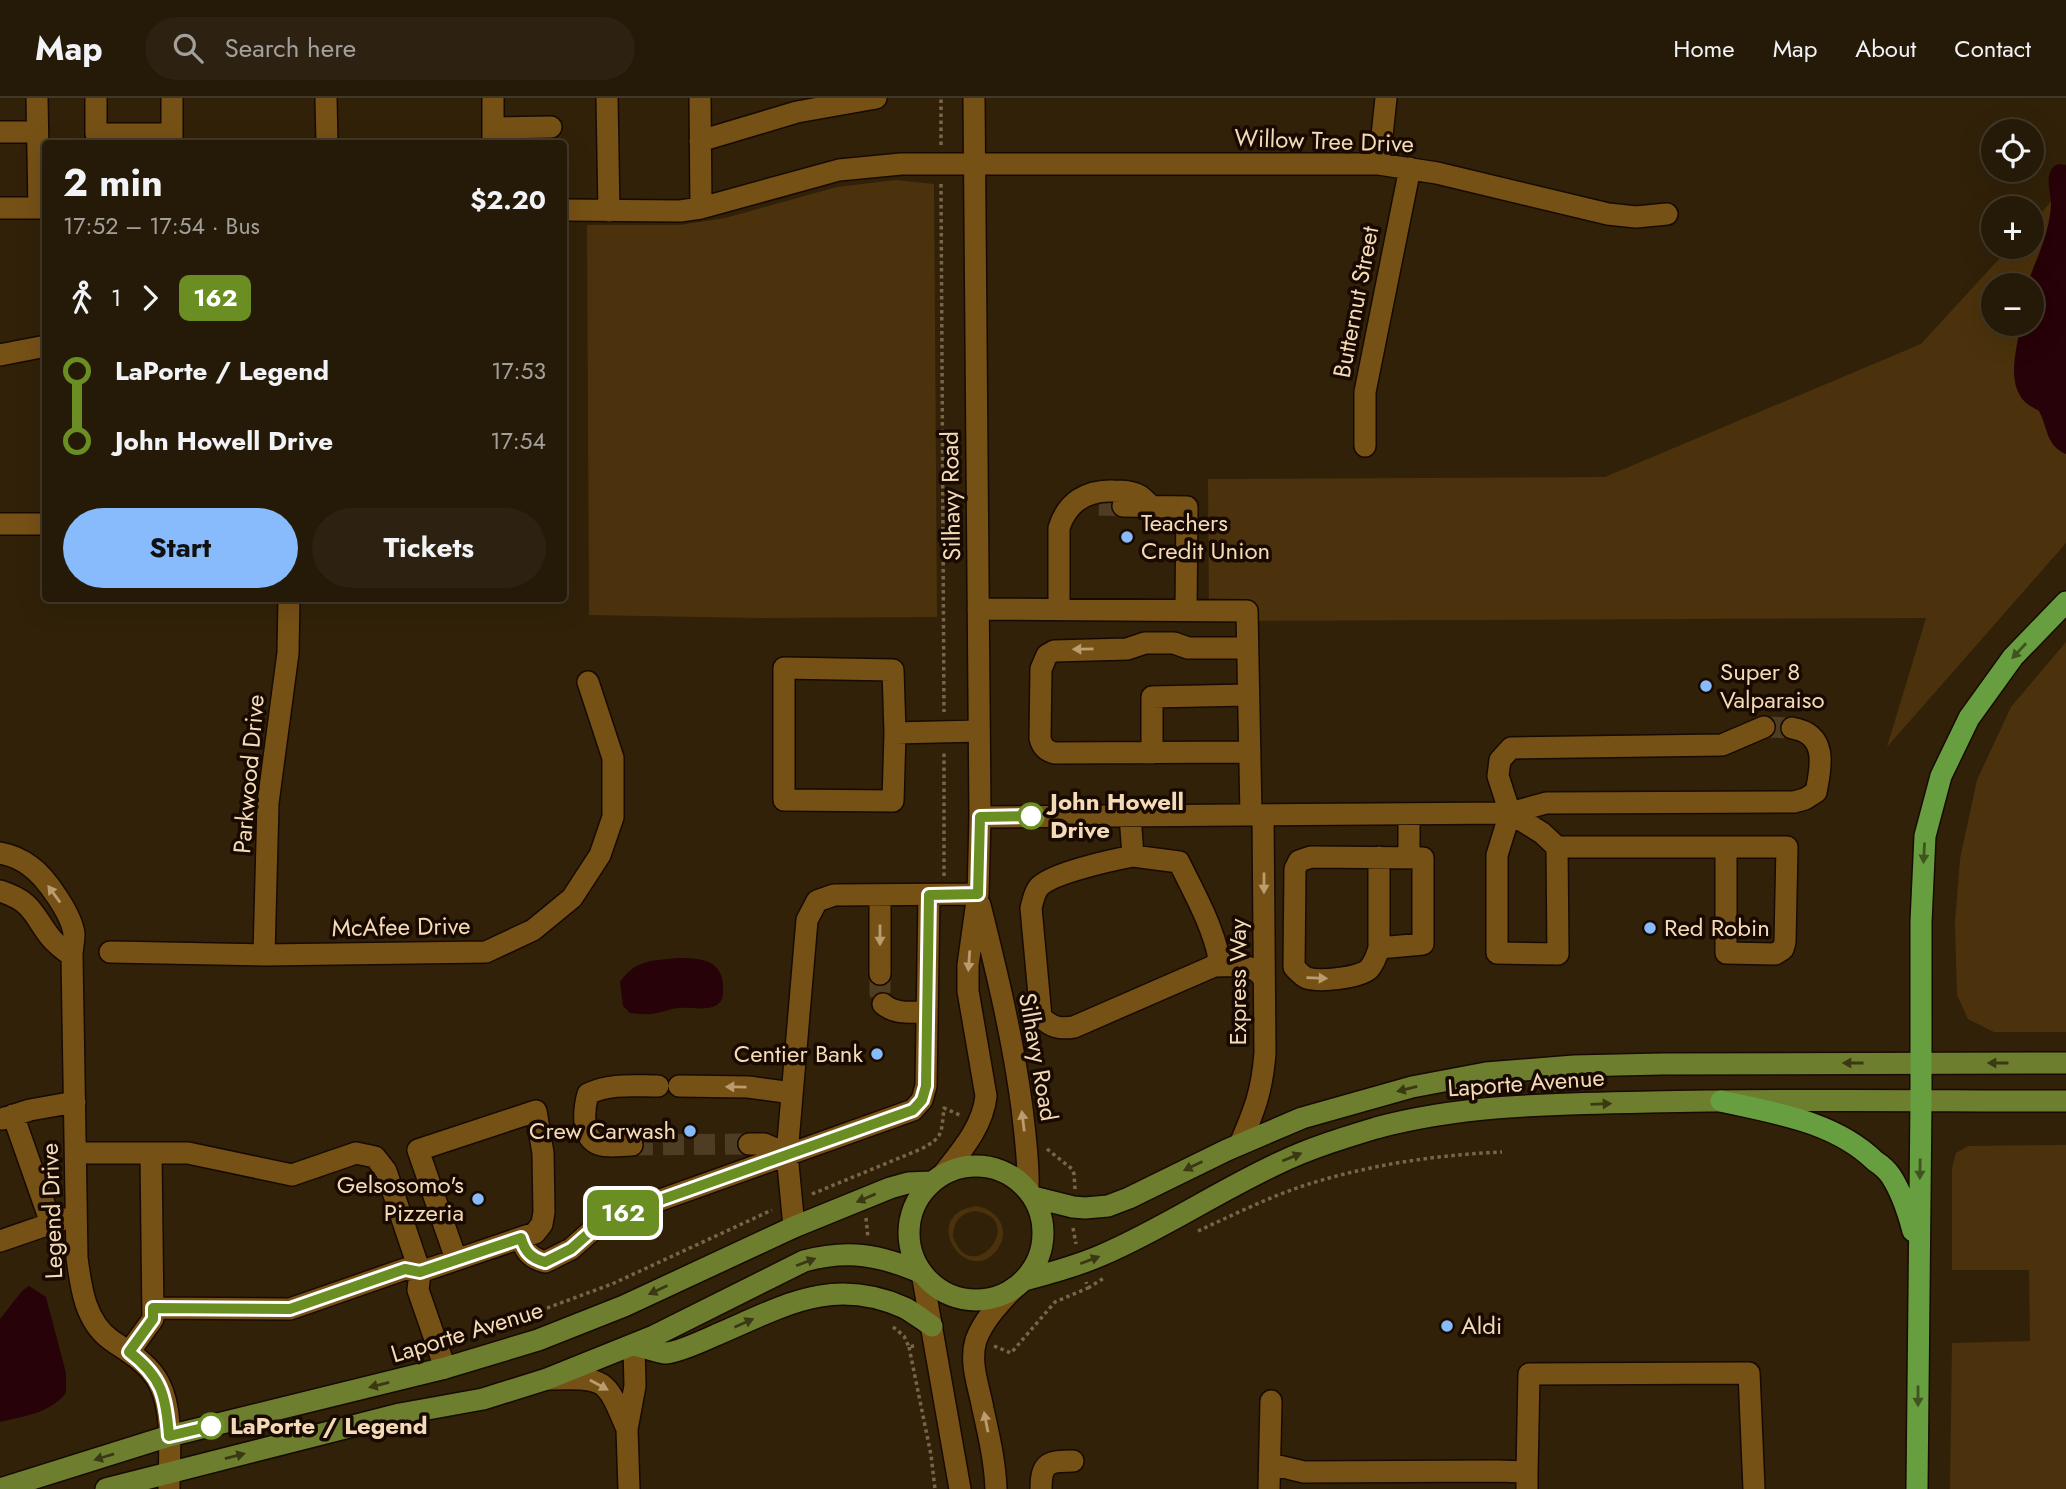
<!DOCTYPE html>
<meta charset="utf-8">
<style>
:root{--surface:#251907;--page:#2d2211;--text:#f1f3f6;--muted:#a3a09b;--line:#423828;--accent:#87bbfb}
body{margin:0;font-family:Jost,sans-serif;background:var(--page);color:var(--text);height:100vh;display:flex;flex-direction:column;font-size:26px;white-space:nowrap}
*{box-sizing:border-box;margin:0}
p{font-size:23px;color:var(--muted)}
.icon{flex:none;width:38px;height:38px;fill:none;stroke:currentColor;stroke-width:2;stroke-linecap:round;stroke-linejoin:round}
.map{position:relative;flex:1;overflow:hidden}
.drawer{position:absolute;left:42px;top:42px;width:525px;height:462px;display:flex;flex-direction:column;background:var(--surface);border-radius:7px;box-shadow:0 7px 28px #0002,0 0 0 2px var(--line)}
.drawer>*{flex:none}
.badge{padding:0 14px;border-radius:10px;font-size:24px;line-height:46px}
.controls{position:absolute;left:1981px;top:21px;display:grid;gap:14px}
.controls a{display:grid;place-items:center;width:63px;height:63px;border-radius:50%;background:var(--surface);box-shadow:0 7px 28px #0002,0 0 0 2px var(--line);font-size:35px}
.map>.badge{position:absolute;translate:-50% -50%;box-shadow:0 0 0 4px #fff}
.legs{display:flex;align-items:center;gap:10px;height:77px;padding:0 21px;font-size:23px}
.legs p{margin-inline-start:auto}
.head{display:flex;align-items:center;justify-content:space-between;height:119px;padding:0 21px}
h1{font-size:38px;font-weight:700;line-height:52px}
.button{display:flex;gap:14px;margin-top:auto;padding:14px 21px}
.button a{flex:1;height:80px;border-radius:42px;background:var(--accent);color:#111;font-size:28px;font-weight:700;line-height:80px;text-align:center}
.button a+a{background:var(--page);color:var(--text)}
ul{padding:0 21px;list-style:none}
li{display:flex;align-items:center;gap:24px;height:70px;font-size:26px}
li i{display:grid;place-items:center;width:10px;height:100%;margin:0 9px;background:currentColor}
li i::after{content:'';width:18px;height:18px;margin:-9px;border:5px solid;border-radius:50%;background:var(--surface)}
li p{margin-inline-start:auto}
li:first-child i{background:linear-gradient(#0000 50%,currentColor 0)}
li:last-child i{background:linear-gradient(currentColor 50%,#0000 0)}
header{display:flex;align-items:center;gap:42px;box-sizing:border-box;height:98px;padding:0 35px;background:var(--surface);border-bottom:2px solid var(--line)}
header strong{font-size:33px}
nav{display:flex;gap:38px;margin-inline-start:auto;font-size:24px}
.search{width:490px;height:63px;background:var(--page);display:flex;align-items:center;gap:18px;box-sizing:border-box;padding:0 24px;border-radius:38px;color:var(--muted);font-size:26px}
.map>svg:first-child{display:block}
</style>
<header>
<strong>Map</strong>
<div class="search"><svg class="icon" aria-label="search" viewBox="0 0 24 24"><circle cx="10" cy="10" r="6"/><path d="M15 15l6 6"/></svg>Search here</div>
<nav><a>Home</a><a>Map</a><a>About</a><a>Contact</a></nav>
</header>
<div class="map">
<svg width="2066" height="1391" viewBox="0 0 2066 1391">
<rect width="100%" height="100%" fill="#312109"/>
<path fill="#4b320c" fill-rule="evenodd" d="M896 82 934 86 937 519 759 520 589 517 587 127H680L725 120 837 89Z
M2066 87V445L1887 649 1926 520 1209 523 1208 381 1605 379 1921 246 2010 149H2032V125ZM1993 187H2032V226H1993Z
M2066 544V934H1994L1968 921 1957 897 1955 826 1960 761 1977 682 2011 609Z
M2066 1047V1391H1950L1952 1245 2030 1243 2029 1172H1952V1070L1956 1055 1968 1048Z
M976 1108C997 1111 1012 1132 997 1152 967 1191 917 1117 976 1108ZM975 1113C1029 1120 972 1192 953 1139 953 1124 960 1115 975 1113Z"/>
<path fill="#270208" d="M2059 66 2066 67V356C2046 348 2048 330 2039 313 2035 310 2029 308 2025 304 2005 283 2018 250 2020 226H2032V187H2027C2036 161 2050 135 2051 106 2051 92 2044 80 2054 68Z
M678 860C702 860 725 862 723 893 723 899 722 903 717 907 707 913 690 909 679 910 671 910 664 914 657 915 648 917 639 916 630 915L623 908 620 884C636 861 652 863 678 860Z
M29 1188 46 1199 66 1275V1295C50 1315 24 1318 0 1324V1221L22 1193Z"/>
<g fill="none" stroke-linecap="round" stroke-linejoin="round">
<path stroke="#4e3d23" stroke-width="21" stroke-dasharray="21 10" stroke-linecap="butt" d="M1099 407 1123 408
M1764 629 1792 630
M880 876V895L883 906
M632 1047 749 1046"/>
<defs>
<path id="minor" d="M37 0 39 110
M96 0V36H172
M172 0V46
M326 0 327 46
M493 0V46
M607 0 609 113
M700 0 701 110
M493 30 551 29
M0 34H37
M700 43 797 14 876 0
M1379 66 1386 0
M0 110H46
M564 112 680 113 701 110 839 72 901 66H1379L1437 75 1608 116 1636 119 1667 116
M0 257 46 248
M1365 348V294L1410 70
M1123 408 1187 409 1186 512
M0 426H46
M978 511 1247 513 1251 717
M1059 512V430C1067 404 1087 392 1113 393 1122 393 1132 393 1140 398 1144 401 1148 405 1152 409
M1247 550H1188L1174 545H1145L1127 551 1054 553 1047 557 1041 571 1040 640C1042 649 1046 653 1055 655L1250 654
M1764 629 1722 647 1511 650 1500 662 1498 678 1510 715 1546 705 1794 704 1805 701 1816 694C1822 666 1827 636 1792 630
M895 635 893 703 784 702V570L893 572 895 635 979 633
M1152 655V599L1248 597
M1510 715 1497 757V855L1558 856 1557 749H1787L1785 844 1783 851 1775 856 1726 855V749
M1510 715 1542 735 1557 749
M1130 717 1133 758
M980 719 1510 715
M0 755C11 757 21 761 30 768 46 779 72 817 74 836 74 843 72 851 72 858L77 1160C81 1190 85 1223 111 1242 128 1254 149 1265 159 1285 174 1313 169 1360 169 1391
M1133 758 1179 764C1194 795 1212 826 1219 860L1214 868 1074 929C1060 931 1052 930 1041 919L1031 810C1033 803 1034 795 1039 789 1052 775 1112 762 1133 758Z
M1379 759V850L1423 846V760L1311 759 1299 763 1295 771 1294 869C1298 873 1302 878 1307 880 1320 884 1359 880 1369 871 1374 865 1377 857 1379 850
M1409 760V716
M0 793C34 804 32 816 51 840 57 847 65 853 72 858
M980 807C997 875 1013 941 1022 1010 1025 1037 1029 1064 1028 1091
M110 854 264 857 486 854 533 832 572 800 600 757 613 719V660L588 584
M264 857 268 705 288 555 289 500
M1214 868C1232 868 1256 864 1264 882
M880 876V797
M883 906C896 917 912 914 927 914
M679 988 748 989 792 995
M13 1017 51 1125
M2 1021 30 1012 75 1004
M749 1046H764L787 1056
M1240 1046C1255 1011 1262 993 1265 955L1263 717
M632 1047C621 1047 606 1050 596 1045 581 1037 584 1010 588 996 610 985 634 988 658 988
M76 1055H151
M944 1075C962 1052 983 1028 986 998L968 893V867L978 796 980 719 974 0
M794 1129 787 1056 807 822 817 803 834 797 978 796
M521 1140C525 1154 531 1160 545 1164L571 1151 596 1129 621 1116 913 1012 922 1002 926 988 929 797
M0 1143 64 1121
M922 1175 960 1391
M153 1210 290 1211 405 1171 420 1174 535 1135 542 1126 544 1114 543 1055 536 1013 418 1052 456 1161
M129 1254 153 1221 151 1055H188L292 1077 356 1055 375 1059 386 1073 420 1174 418 1192 445 1270
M549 1281C606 1280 605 1279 627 1331
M1270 1366 1304 1374 1497 1373 1527 1374V1391
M1527 1374 1529 1276 1749 1275 1754 1391
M629 1391 627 1331 635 1288 634 1247
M996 1391C995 1364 989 1338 983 1311 979 1289 969 1265 976 1242 984 1221 999 1206 1014 1190
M1041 1391C1041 1364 1049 1363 1073 1363
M1269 1391 1271 1303"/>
<path id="major" d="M909 1135a67 67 0 1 1 134 0a67 67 0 1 1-134 0Z
M1033 1099 1073 1109 1085 1110 1108 1108 1129 1100 1227 1052 1302 1020 1412 989 1486 975 1574 968 1662 966 2066 965
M1024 1182C1051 1175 1077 1168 1102 1157 1163 1131 1218 1093 1279 1065 1310 1050 1343 1040 1376 1030 1465 1006 1558 1006 1650 1004 1788 1001 1927 1003 2066 1003
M634 1247C644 1249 655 1254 665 1255 676 1255 705 1242 716 1237 782 1209 832 1177 905 1210 914 1215 923 1222 932 1228
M0 1391 169 1338 445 1270 538 1242 624 1208 794 1129 890 1090 908 1085 932 1084
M106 1391 400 1316 483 1301 547 1281 654 1238 804 1163C849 1151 880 1157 922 1175"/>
<path id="highway" d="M1721 1003C1774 1015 1834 1023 1875 1063 1881 1067 1887 1072 1891 1078 1902 1095 1908 1114 1913 1133
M1917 1391 1921 1003V824L1925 738 1941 678 1969 620 2013 559 2066 504"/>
</defs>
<use href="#minor" stroke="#180a00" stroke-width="24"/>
<use href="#major" stroke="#180a00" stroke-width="24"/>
<use href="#highway" stroke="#180a00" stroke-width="24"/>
<path stroke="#796649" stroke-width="3.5" stroke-dasharray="3.5 3.5" stroke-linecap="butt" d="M941 47V0
M941 86 944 614
M944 778V653
M1047 1051 1072 1071 1074 1076 1075 1091
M812 1096 921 1051C944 1039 941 1035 944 1010L962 1018
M866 1120 868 1140
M1073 1130 1076 1146
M1198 1133C1235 1116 1273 1097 1312 1085 1374 1066 1437 1057 1502 1054
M1088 1190 1104 1180
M501 1227 612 1186 772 1112
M893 1229 904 1238 909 1249 917 1247
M994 1248 1011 1255 1055 1204 1088 1190 1086 1184
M909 1249 931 1357 935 1391"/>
<use href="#minor" stroke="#765116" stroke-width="21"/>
<use href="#major" stroke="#6d7f2f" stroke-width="21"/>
<use href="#highway" stroke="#679e40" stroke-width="21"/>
</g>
<defs><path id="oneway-solid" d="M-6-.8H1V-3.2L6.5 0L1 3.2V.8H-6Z" transform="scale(1.75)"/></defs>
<g fill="#bb9c6f">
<use href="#oneway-solid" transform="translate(1083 551) rotate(179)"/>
<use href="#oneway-solid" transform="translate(1264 785) rotate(90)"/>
<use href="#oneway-solid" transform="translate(54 796) rotate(-126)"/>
<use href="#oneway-solid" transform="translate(880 837) rotate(90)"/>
<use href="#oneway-solid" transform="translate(969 863) rotate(94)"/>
<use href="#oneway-solid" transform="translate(1317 880) rotate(2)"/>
<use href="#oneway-solid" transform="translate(736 989) rotate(-179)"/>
<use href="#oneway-solid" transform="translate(1023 1023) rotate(-97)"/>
<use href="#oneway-solid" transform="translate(599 1287) rotate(29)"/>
<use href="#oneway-solid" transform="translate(986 1324) rotate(-101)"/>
</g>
<g fill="#405420">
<use href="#oneway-solid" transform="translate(2019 553) rotate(133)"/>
<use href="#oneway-solid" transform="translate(1924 755) rotate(93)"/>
<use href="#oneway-solid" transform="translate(1920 1071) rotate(91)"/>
<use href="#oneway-solid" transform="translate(1918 1298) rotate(90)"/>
</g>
<g fill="#3a3913">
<use href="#oneway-solid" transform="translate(1853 965) rotate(-180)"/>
<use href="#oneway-solid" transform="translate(1998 965) rotate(180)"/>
<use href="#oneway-solid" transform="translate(1407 991) rotate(166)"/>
<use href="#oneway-solid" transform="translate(1601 1006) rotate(-2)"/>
<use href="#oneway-solid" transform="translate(1292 1059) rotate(-22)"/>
<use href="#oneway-solid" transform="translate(1193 1068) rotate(154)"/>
<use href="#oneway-solid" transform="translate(866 1100) rotate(157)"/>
<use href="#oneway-solid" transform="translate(1090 1162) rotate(-21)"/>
<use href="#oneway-solid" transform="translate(806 1164) rotate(-21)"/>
<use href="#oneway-solid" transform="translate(658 1192) rotate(155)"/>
<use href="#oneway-solid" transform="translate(744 1225) rotate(-24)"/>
<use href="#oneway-solid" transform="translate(379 1287) rotate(166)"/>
<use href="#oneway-solid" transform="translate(235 1358) rotate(-14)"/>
<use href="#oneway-solid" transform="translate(104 1359) rotate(163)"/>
</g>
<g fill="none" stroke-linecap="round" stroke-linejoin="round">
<defs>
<path id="line-1" d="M211 1328 169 1338C166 1298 162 1279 129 1254L153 1221V1210L290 1211 405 1171 420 1174 521 1140C525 1154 531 1160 545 1164L571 1151 596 1129 621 1116 913 1012 922 1002 926 988 929 797 978 796 980 719 1031 718"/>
</defs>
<use href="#line-1" stroke="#fff" stroke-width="16"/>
<use href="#line-1" stroke="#6b8e23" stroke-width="10"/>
</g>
<g fill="#87bbfb" stroke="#180a00" stroke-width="2.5">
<circle cx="1127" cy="439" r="7"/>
<circle cx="1706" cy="588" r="7"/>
<circle cx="1650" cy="830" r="7"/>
<circle cx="877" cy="956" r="7"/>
<circle cx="690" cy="1033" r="7"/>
<circle cx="478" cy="1101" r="7"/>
<circle cx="1447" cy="1228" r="7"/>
</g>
<g fill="#fff" stroke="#6b8e23" stroke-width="3.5">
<circle cx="1031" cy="718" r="12"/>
<circle cx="211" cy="1328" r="12"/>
</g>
<g text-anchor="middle" stroke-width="7" stroke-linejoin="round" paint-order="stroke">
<g font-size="24" fill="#f4dab7" stroke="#180a00">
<text transform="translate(1324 43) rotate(2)" y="8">Willow Tree Drive</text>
<text transform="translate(1356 204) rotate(-79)" y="8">Butternut Street</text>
<text transform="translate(951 398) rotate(-91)" y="8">Silhavy Road</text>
<text transform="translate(249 676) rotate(-85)" y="8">Parkwood Drive</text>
<text transform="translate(401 829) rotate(-1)" y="8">McAfee Drive</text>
<text transform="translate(1238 884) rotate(-90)" y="8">Express Way</text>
<text transform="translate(1038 959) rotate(80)" y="8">Silhavy Road</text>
<text transform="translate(1526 985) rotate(-4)" y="8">Laporte Avenue</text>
<text transform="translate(52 1113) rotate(-92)" y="8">Legend Drive</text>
<text transform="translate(467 1234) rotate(-17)" y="8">Laporte Avenue</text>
</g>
<g font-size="24" fill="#f4dab7" stroke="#180a00" text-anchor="start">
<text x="1141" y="433">Teachers<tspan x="1141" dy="28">Credit Union</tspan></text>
<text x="1720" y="582">Super 8<tspan x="1720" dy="28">Valparaiso</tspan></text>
<text x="1664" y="838">Red Robin</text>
<text x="863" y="964" text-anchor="end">Centier Bank</text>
<text x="676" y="1041" text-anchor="end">Crew Carwash</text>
<text x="464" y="1095" text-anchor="end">Gelsosomo's<tspan x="464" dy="28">Pizzeria</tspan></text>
<text x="1461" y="1236">Aldi</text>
</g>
<g font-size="24" font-weight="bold" fill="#f4dab7" stroke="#180a00" text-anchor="start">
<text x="1050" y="712">John Howell<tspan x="1050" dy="28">Drive</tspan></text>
<text x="230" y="1336">LaPorte / Legend</text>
</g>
</g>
</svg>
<div class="controls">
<a><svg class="icon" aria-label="locate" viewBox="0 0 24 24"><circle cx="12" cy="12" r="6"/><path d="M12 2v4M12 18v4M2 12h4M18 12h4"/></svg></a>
<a>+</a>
<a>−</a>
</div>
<b class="badge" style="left:623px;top:1115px;background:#6b8e23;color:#fff">162</b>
<section class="drawer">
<div class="head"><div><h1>2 min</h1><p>17:52 – 17:54 · Bus</p></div><b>$2.20</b></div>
<div class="legs"><svg class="icon" aria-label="walk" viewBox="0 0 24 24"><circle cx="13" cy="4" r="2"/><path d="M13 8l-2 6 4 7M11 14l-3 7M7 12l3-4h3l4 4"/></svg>1<svg class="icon" aria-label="forward" viewBox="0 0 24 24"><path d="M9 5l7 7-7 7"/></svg><b class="badge" style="background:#6b8e23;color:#fff">162</b></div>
<ul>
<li><i style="color:#6b8e23"></i><b>LaPorte / Legend</b><p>17:53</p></li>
<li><i style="color:#6b8e23"></i><b>John Howell Drive</b><p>17:54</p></li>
</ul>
<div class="button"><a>Start</a><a>Tickets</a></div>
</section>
</div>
